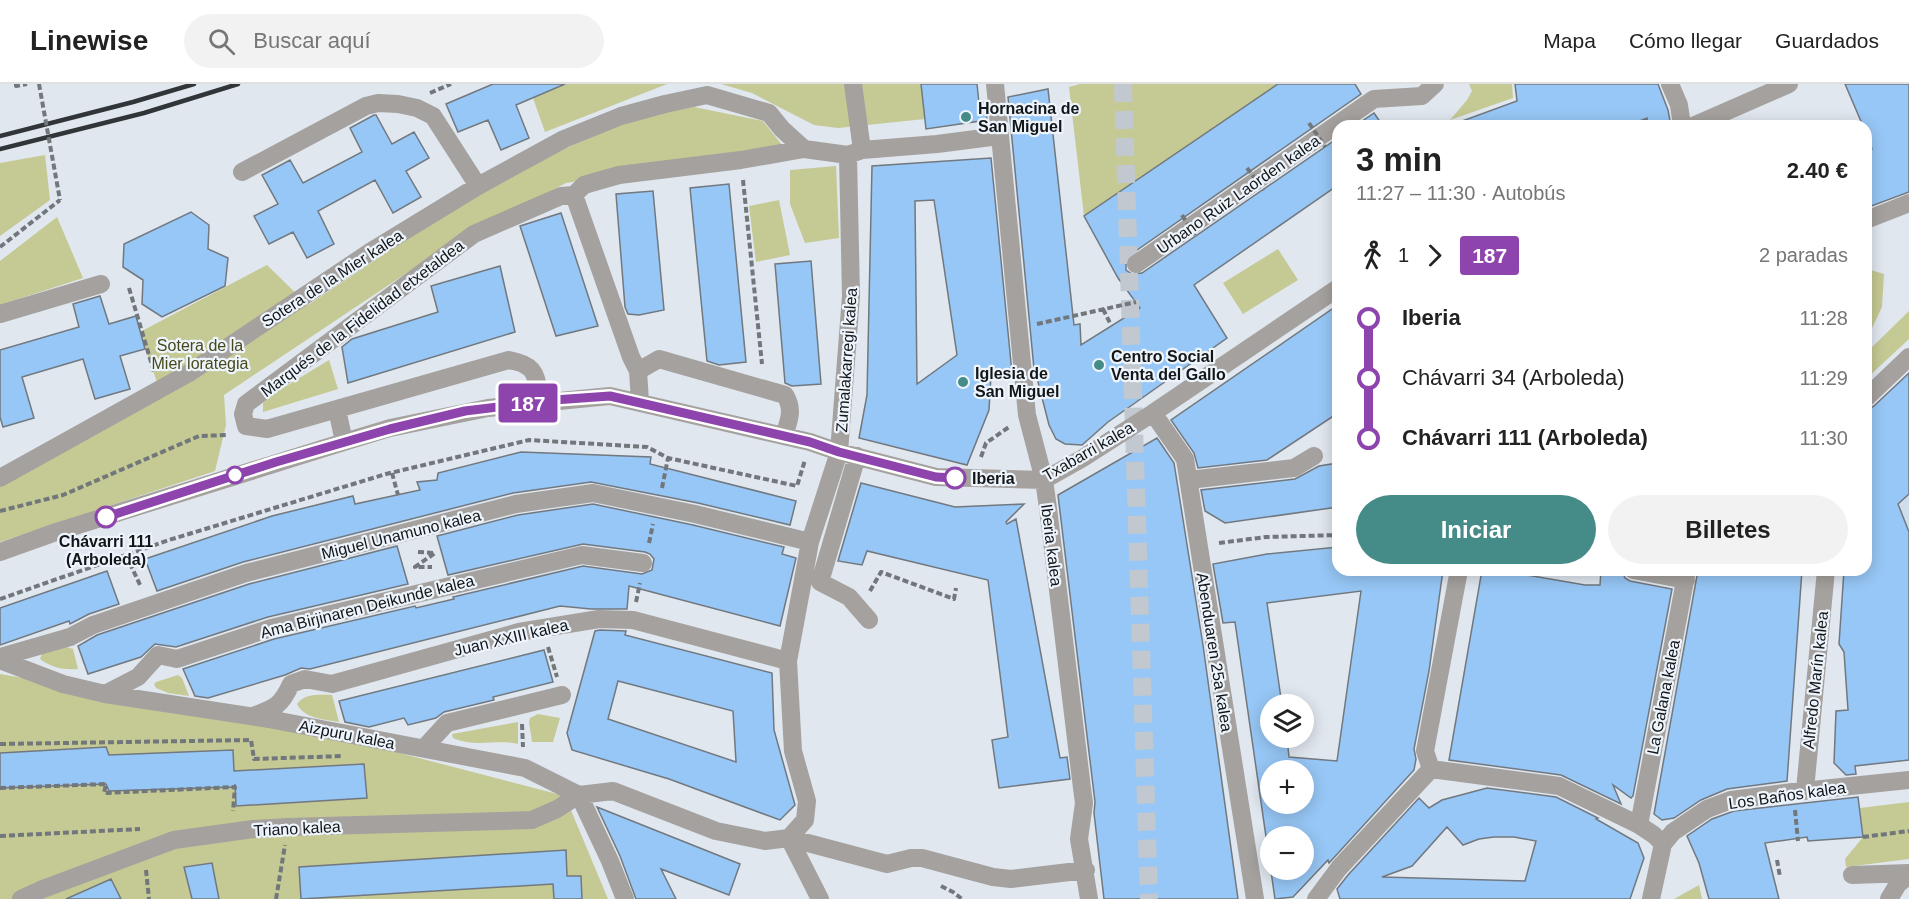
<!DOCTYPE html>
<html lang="es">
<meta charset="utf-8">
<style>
:root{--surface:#fff;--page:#f2f2f2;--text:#222;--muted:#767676;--line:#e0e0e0;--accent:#458c89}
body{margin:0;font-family:Arial,sans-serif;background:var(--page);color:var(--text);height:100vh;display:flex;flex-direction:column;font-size:22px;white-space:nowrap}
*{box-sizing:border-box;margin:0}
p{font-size:20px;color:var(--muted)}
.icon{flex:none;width:33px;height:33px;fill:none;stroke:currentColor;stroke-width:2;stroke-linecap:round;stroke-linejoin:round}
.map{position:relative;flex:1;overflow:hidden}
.side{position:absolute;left:1332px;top:36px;width:540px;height:456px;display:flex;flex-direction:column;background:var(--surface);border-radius:18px;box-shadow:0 3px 15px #0003}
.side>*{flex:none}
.badge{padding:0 12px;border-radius:4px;font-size:21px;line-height:39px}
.controls{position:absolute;left:1260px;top:610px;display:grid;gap:12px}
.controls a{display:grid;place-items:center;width:54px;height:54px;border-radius:50%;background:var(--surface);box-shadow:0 3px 15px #0003;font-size:30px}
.map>.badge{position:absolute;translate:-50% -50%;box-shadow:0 0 0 3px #fff}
.legs{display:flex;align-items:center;gap:9px;height:66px;padding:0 24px;font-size:20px}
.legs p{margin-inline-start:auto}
.head{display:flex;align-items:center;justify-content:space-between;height:102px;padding:0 24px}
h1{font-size:33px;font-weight:600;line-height:45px}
.action{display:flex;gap:12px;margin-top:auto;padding:12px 24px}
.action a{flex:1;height:69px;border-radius:36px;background:var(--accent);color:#fff;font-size:24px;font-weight:600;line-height:69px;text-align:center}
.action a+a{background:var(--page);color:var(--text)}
ul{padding:0 24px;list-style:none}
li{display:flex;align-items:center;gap:21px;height:60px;font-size:22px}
li i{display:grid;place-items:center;width:9px;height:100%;margin:0 8px;background:currentColor}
li i::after{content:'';width:15px;height:15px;margin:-8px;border:4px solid;border-radius:50%;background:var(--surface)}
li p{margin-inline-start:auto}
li:first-child i{background:linear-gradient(#0000 50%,currentColor 0)}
li:last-child i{background:linear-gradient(currentColor 50%,#0000 0)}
header{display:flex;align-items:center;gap:36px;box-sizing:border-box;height:84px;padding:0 30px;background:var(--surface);border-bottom:2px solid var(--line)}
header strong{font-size:28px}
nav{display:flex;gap:33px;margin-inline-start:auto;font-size:21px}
.search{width:420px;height:54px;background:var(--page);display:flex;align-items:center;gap:15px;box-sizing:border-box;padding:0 21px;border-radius:33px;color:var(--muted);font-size:22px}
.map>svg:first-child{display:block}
</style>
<header>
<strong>Linewise</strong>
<div class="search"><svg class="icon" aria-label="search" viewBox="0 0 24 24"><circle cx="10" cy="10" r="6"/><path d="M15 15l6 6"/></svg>Buscar aquí</div>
<nav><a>Mapa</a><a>Cómo llegar</a><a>Guardados</a></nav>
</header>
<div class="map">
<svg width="1909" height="815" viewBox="0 0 1909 815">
<rect width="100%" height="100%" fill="#e0e7ef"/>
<path fill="#d0ddea" d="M1909 411V448L1898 421Z"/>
<path fill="#c5c994" d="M542 0H677H667L545 48 533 14 545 9Z
M721 0H921L925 35 838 44 814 41 752 9Z
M1080 0H1278L1084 132 1069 3Z
M1469 0H1512L1513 14 1450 36 1467 16 1472 7Z
M694 23 763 37 786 66 566 99 459 154 224 311 226 341 215 387 0 458V399L161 310 140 248 267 181 308 221C415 150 521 73 645 33 660 28 678 26 694 23Z
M45 71 50 116 0 152V79Z
M836 82 839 154 805 159 790 120V86Z
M779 116 790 171 756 178 749 122Z
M57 133 83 194 0 221V177Z
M1278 165 1298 196 1243 230 1223 199Z
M1871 186 1884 190 1882 223 1872 244 1866 242V222Z
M1909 227V255L1866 295V269Z
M329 276 338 305 263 328V319L273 310Z
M67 563 73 565 78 585C64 586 52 584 40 575L42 570Z
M0 590 249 633 269 635 565 712 608 815H0Z
M178 591 182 594 189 612 168 609 156 604 154 600 156 598Z
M332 611 339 638C323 635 305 635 297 620 305 609 320 611 332 611Z
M538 630 560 634 553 658H532L529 638 530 634Z
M518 638V660C495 655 476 664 453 654L452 650Z
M1909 718V775L1846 783 1845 775 1863 753 1860 724Z
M1699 801 1702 815H1674Z"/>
<path fill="#97c7f6" stroke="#71787f" stroke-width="1.5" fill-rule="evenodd" d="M493 0H565L516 21 529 54 501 66 488 36 458 48 446 20Z
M921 0H977L979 19 985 18 987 36 926 45Z
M1278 0H1355L1361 10 1130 171 1126 176V186L1132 190 1142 189 1338 54V101L1194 201 1227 254 1108 338 1082 361 1065 360 1056 355 1049 341 1038 298 1037 285H1034L1008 13 1048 5 1074 241 1080 240 1081 261 1140 224 1118 194 1084 132Z
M1515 0H1658L1668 26 1671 42H1648L1647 34 1627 42H1454V40L1517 17Z
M1845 0H1909V108L1866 124V68L1872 65 1866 50V42H1863Z
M1374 29 1383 42H1355Z
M374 31H376L392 60 414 48 429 74 406 87 421 113 393 129 375 96 318 127 334 160 307 174 293 148 269 160 254 132 278 120 262 91 290 76 303 99 362 68 350 44Z
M991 74 1012 289 991 292 989 326 967 381 859 354 867 311 872 82ZM934 116 957 271 917 300 915 117Z
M729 100 746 278 719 281 707 277 690 104Z
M653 107 664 226 639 231 628 230 625 223 616 110Z
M191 128 209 141 208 165 228 174 225 202 162 233 142 220 143 196 123 183 124 160Z
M561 129 598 242 556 252 520 142Z
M811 177 821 300 792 302 785 299 775 180Z
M500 182 515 248 348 299 342 263 352 255 438 228 431 202Z
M100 212 109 240 136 232 145 265 120 272 130 305 95 315 83 275 22 293 34 334 3 343 0 333V266L79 243 73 220Z
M1338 221V329L1267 376 1198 384 1194 369 1171 336Z
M1909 289V410L1898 420 1909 448V676L1855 682 1856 690 1846 691 1834 679 1836 627 1848 626 1844 568 1839 560 1844 486H1866V327L1874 322Z
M1157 354 1174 379 1203 561 1238 815H1104L1094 729 1095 718 1058 411Z
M521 368 651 373 650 380 796 417 790 441 698 419 591 398 513 409 243 478 157 507 145 475 272 432 353 412 355 420 420 406 417 398 437 396 438 389Z
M1338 379V423L1225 439 1205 427 1201 406 1295 395 1319 382Z
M861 399 955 423 1024 420 1006 438 1007 440 1016 435 1060 674 1067 673 1070 695 999 704 992 656 1008 653 988 496 867 467 862 481 838 477Z
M593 420 693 441 784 463 782 470 796 474 780 542 629 502 627 525H591L560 522 310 585 301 584 285 591 208 614 195 612 183 585 274 555 415 522 416 524 454 515 453 513 583 482 642 490 652 486 654 475 650 470 645 468 583 460 448 491 437 452 518 431Z
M397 462 408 500 268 533 176 563 155 560 141 573 88 590 78 562 97 551 249 500Z
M1338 463V486H1443L1429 587 1414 665 1416 675 1414 686 1329 779 1328 776 1293 813 1275 815 1235 538 1223 539 1213 480 1267 470ZM1361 507 1337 677 1289 673 1287 654H1270V621H1282L1267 519ZM1270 687H1304V720H1270ZM1270 753H1304V786H1270Z
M1482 486H1497L1585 501H1600L1601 486H1622L1625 494 1630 497 1672 505 1633 712 1631 714 1613 701 1621 720 1561 691 1449 676Z
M1698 486H1802L1787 697 1727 705 1701 716 1674 734 1662 736 1654 730Z
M107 487 119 520 89 530 70 540 69 537 0 561V524Z
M600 546 626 547 625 551 772 589 774 646 795 721 780 736 669 695 572 666 567 649 595 547ZM618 597 733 627 736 678 608 635Z
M544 566 553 598 493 613 494 616 444 628 436 634 408 641 404 634 369 643 345 638 339 617Z
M106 663 109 671 233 666 234 687 364 680 367 714 236 722 235 700V703L109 707 106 700 0 704V669Z
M1487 704 1556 713 1598 734 1596 735 1638 759 1644 774 1630 815H1340L1337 805 1348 791 1419 714 1429 724 1442 716ZM1447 743 1463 761 1479 755 1494 753H1514L1536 757 1525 797 1382 793 1412 782Z
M1858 713 1863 753 1808 757 1807 753 1765 759 1779 815H1709L1699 779 1687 752 1712 735 1734 727Z
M597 723 740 780 729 811 661 785 676 815H636L620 772Z
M566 766 567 792H581L582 815H554L553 800 301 815 299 783Z
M212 779 219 815H192L184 783Z
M111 795 121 815H66Z"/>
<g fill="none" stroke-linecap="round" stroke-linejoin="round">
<path stroke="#c1c8cf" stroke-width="18" stroke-dasharray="18 9" stroke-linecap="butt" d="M1123 0 1149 815"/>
<path stroke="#72777c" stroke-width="4" stroke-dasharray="6 3" stroke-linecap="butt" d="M16 0V2L27 0
M430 9 451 0
M743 96 762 280
M0 163 60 116
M129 204 154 288
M1103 225 1111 241
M1037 240 1136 218
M981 373 986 359 1009 343
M392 389 398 411
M662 404 668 374
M0 427 63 411 199 352 228 351
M649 459 653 440
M1219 459 1266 453 1338 451
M418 468 435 469 415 483H432
M126 471 141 503
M870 507 881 488 954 515 956 504
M0 515 169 456 386 390 529 356 647 363 668 374 797 402 805 376
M636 518 640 499
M548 563 557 593
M522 640 523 663
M0 660 251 656 254 675 343 672
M0 704 106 700 104 709 235 703 233 727
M1795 726 1798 757
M0 752 140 745
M1863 753 1909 747
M1777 776 1780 793
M146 786 149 815
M941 802 953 808 962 815
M276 815 285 761"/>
<path stroke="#a4a19e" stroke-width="18" d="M853 0 862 66
M995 0 1027 331 1044 396 1048 424 1082 704 1084 719 1079 755 1089 815
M1670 0 1679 21 1682 42
M1693 42 1789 0
M242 88 366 22 378 19 398 20 417 24 433 32 478 102
M574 111 631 273 638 287 640 317
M1866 136 1909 119
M1136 180 1374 15 1422 12 1435 0
M0 230 101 200
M638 287 659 275 785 311C794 326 789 336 784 352
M1866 314 1909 273
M541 317C535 292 538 281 509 276L267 345 246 342 243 330 246 320 474 150 561 112 574 111 584 101 619 91 741 76 804 65
M337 325 344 358
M1153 329 1185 375 1255 815
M857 372 820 498 849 513 869 536
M0 394 189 289 370 168 478 102 564 55 621 32 665 20 707 11 769 29 782 45 804 65 848 71 862 66 937 60 999 52
M1189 396 1294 384 1314 372
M0 468 56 448 344 358 390 344 488 324 610 312 810 358 839 368 936 393 1044 396 1083 374 1153 329 1338 204
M1633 486 1686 496
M0 573 70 553 93 541 246 489 516 420 593 409 695 430 810 458
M0 576 63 600 105 610 269 635 525 684 579 711 610 777 625 815
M105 610 138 593 158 571 177 575 271 544 582 471 643 479
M253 632C275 624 281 622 291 600L305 595 332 600 519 548 599 535 633 536 788 577
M424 664 447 639 562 611
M1431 685 1559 702 1639 741 1654 751 1663 760
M1431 685 1425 667 1459 486
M1805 706 1826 486
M1639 741 1687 486
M789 754 805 736 807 717 793 667 788 577 810 458 839 368 851 212 848 71
M789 754 820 815
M1852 791 1909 789
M21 815 43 805 174 756 253 745 288 743 532 736 557 725 579 711 613 707 716 747 765 757 789 754 887 780 911 774H922L993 793 1011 795 1086 786
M1316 815 1339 784 1431 685
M1651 815 1663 760 1673 748 1707 725 1731 716 1793 708 1909 696
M1889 815 1898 800 1909 791"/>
<path stroke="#313538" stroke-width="4.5" d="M0 52 133 18 194 0
M0 65 144 29 238 0"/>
<path stroke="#72777c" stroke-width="4" stroke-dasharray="6 3" stroke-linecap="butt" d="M39 0 60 116
M1309 39 1325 63
M1247 84 1264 106
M1182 131 1196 153"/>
</g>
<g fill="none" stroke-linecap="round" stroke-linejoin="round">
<defs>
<path id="line-1" d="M106 433 276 378 390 345 465 327 554 316 610 312 810 358 839 368 936 393 955 394"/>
</defs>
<use href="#line-1" stroke="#fff" stroke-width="14"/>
<use href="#line-1" stroke="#8e44ad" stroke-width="9"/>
</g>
<g fill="#458c89" stroke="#edf4fc" stroke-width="2">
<circle cx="966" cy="33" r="6"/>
<circle cx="1099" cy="281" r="6"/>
<circle cx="963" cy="298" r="6"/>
</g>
<g fill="#fff" stroke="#8e44ad" stroke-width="3">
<circle cx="235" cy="391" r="8"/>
<circle cx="955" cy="394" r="10"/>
<circle cx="106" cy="433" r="10"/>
</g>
<g text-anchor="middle" stroke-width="4.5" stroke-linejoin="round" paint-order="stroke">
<g font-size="16" font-weight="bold" fill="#131618" stroke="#edf4fc" text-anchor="start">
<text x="978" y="30">Hornacina de<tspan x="978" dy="18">San Miguel</tspan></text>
<text x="1111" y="278">Centro Social<tspan x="1111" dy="18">Venta del Gallo</tspan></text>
<text x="975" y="295">Iglesia de<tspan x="975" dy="18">San Miguel</tspan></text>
</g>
<g font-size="16" fill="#131618" stroke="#edf4fc">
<text transform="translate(1238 110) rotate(-35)" y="6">Urbano Ruiz Laorden kalea</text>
<text transform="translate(332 194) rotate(-33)" y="6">Sotera de la Mier kalea</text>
<text transform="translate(362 234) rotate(-37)" y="6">Marqués de la Fidelidad etxetaldea</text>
<text transform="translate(846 276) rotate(-86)" y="6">Zumalakarregi kalea</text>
<text transform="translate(1088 367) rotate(-30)" y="6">Txabarri kalea</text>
<text transform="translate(401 450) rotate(-14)" y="6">Miguel Unamuno kalea</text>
<text transform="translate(1052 461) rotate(83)" y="6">Iberia kalea</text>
<text transform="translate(367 522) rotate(-14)" y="6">Ama Birjinaren Deikunde kalea</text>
<text transform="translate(511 553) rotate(-13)" y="6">Juan XXIII kalea</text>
<text transform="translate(1215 568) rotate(81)" y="6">Abenduaren 25a kalea</text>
<text transform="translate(1815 596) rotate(-84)" y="6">Alfredo Marín kalea</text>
<text transform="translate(1663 613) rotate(-79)" y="6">La Galana kalea</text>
<text transform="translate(347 650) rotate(11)" y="6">Aizpuru kalea</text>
<text transform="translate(1787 711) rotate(-8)" y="6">Los Baños kalea</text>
<text transform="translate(297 744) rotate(-3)" y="6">Triano kalea</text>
</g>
<g font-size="16" fill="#474919" stroke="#edf4fc">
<text x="200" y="267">Sotera de la<tspan x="200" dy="18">Mier lorategia</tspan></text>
</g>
<g font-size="16" font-weight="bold" fill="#131618" stroke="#edf4fc" text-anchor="start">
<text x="972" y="400">Iberia</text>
<text x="106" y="463" text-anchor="middle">Chávarri 111<tspan x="106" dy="18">(Arboleda)</tspan></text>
</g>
</g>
</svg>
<div class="controls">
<a><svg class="icon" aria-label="layers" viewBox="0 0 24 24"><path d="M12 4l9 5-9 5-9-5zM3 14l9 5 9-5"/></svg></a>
<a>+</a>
<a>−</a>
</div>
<b class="badge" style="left:528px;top:319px;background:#8e44ad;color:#fff">187</b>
<section class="side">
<div class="head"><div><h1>3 min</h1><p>11:27 – 11:30 · Autobús</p></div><b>2.40 €</b></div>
<div class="legs"><svg class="icon" aria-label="walk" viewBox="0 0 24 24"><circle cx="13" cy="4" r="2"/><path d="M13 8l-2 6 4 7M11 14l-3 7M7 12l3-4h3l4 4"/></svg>1<svg class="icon" aria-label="forward" viewBox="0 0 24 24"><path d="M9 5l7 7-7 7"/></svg><b class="badge" style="background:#8e44ad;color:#fff">187</b><p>2 paradas</p></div>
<ul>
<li><i style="color:#8e44ad"></i><b>Iberia</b><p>11:28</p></li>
<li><i style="color:#8e44ad"></i><span>Chávarri 34 (Arboleda)</span><p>11:29</p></li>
<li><i style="color:#8e44ad"></i><b>Chávarri 111 (Arboleda)</b><p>11:30</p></li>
</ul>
<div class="action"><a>Iniciar</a><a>Billetes</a></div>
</section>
</div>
